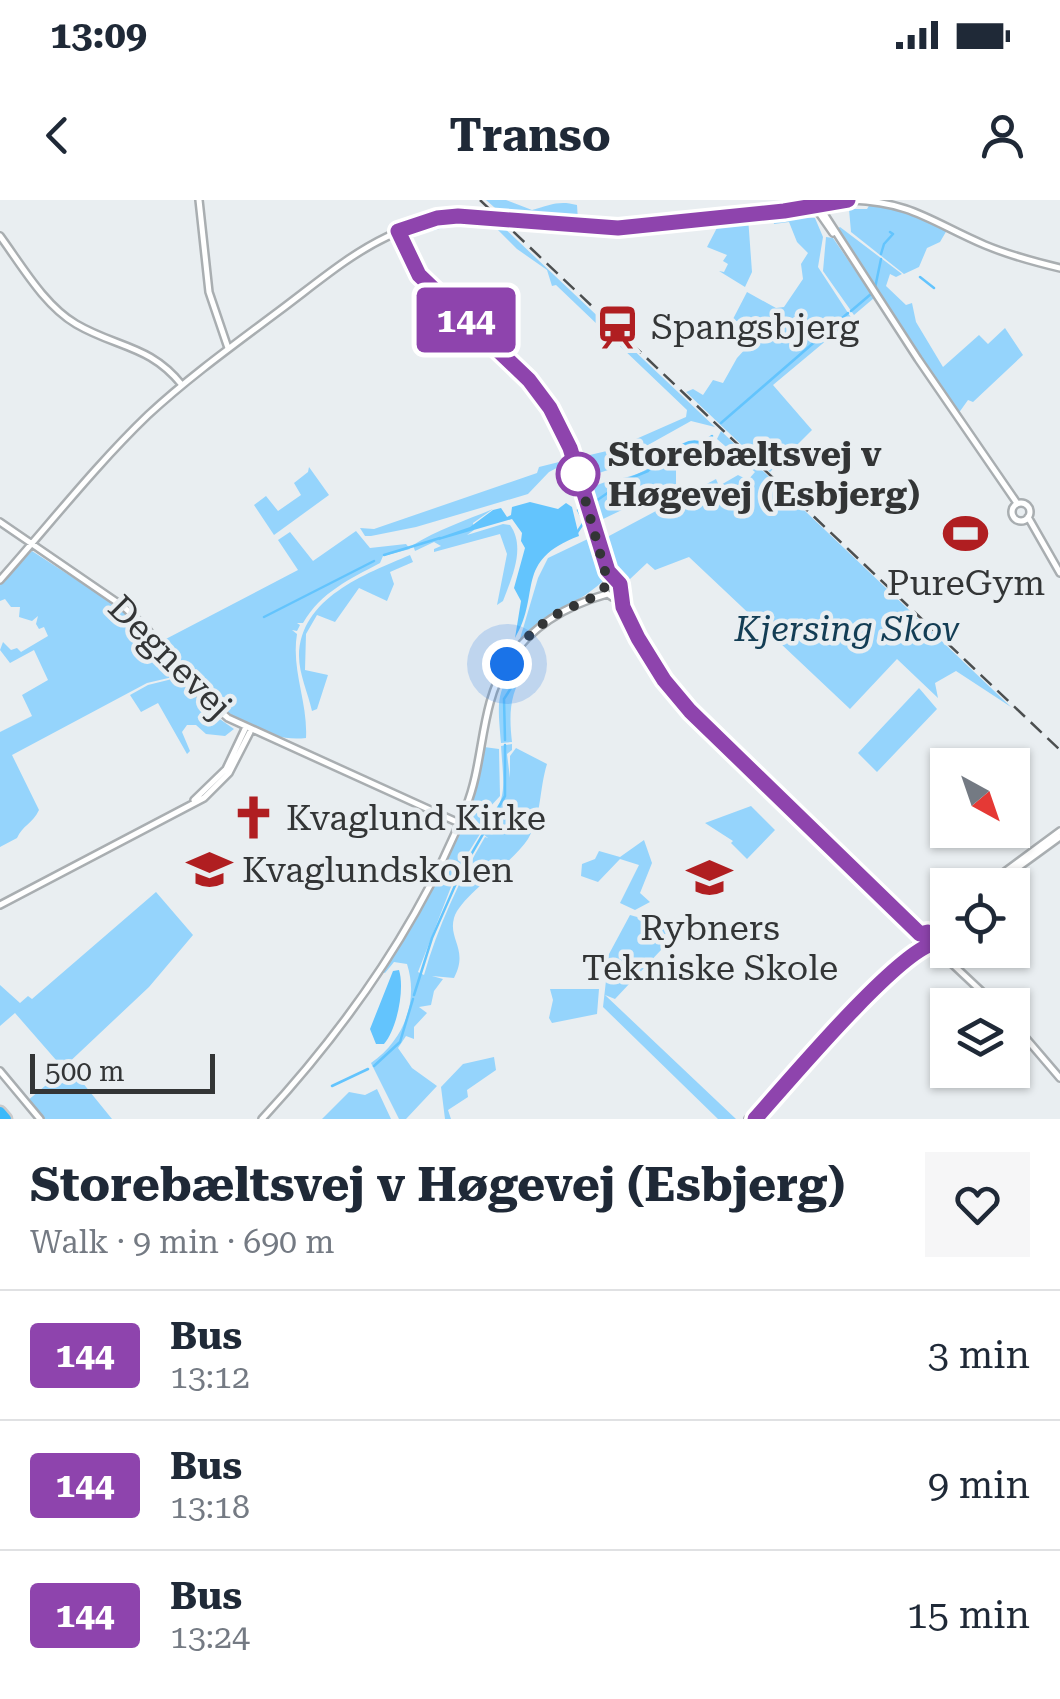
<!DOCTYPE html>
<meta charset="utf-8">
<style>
:root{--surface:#fff;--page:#f6f6f7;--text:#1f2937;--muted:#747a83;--line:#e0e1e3}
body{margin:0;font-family:"Roboto Serif",serif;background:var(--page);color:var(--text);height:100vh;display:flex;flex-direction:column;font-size:38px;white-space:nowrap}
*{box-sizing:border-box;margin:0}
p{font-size:32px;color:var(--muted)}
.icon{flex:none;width:55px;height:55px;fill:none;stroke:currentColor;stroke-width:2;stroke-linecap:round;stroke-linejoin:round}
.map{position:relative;height:919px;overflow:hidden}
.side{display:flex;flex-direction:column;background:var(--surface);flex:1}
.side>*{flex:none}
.badge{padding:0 20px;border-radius:8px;font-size:35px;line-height:65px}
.needle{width:65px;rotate:140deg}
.tools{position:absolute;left:930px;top:548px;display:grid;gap:20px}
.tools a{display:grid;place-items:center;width:100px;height:100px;border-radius:0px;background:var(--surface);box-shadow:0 2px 8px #0004;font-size:50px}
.scale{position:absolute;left:30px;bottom:25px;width:185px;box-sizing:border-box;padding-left:10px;border:5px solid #333536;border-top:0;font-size:28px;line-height:35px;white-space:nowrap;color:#333536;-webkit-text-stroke:8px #e9eef1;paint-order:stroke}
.you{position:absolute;width:50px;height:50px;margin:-25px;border:8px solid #fff;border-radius:50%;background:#1a73e8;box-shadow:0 0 0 15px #1a73e833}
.map>.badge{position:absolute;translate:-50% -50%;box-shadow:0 0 0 5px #fff}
.round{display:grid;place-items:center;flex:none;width:105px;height:105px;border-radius:0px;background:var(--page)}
.summary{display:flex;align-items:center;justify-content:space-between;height:170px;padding:0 30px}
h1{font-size:48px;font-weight:700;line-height:75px}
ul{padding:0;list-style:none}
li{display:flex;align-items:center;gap:30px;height:130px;padding:0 30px;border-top:2px solid var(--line)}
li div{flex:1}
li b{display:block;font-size:38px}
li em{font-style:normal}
li .badge{min-width:110px;font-weight:700;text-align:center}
.status{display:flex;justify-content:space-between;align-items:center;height:70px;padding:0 50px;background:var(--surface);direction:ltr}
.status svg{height:28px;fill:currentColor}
header{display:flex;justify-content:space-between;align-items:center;height:130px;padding:0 30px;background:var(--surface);font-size:45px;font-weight:700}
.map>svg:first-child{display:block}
</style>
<div class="status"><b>13:09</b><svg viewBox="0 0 49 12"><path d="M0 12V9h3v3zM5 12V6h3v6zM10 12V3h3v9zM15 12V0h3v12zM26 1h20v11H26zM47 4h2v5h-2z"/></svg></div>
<header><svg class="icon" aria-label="back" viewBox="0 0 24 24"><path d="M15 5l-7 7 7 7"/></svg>Transo<svg class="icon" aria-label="person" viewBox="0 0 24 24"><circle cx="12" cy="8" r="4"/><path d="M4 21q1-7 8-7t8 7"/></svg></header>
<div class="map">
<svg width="1060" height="919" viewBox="0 0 1060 919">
<rect width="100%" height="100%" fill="#e9eef1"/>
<path fill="#95d4fc" d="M486 0H506L532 10C550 5 559 0 577 5L578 21 503 15Z
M870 4 907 11 947 30 940 42 927 48 919 67 904 74 851 32 849 9H867Z
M773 15 815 18 823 37 818 67 852 119 773 185 812 230 770 272 686 192 693 189 703 195 713 180 723 183 737 158 759 134 733 119 747 92 776 108 784 107 803 79 801 64 808 53 797 42 789 22 774 24Z
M748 17 752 72 745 87 719 71 724 72 728 64 723 61 727 55 707 47 721 20Z
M472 19 500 24 715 227 691 221 648 245 612 260 614 268 587 277 595 286C617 276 641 280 658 259L668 258C676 246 688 239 702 243L712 236 720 252 713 261 704 259 697 250 693 257 676 267V284L601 320 606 336 602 340 577 258 611 250 686 217 687 210 556 85 552 86 547 70 517 49 495 27 451 26 405 38 409 30 435 22Z
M840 27 902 74 896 77 890 74 886 86 906 105 912 103 916 122 943 167 979 135 988 144 1005 128 1023 155 973 202 968 200 958 214 837 29Z
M826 37 833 38 874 98 854 115 823 71Z
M721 231 1011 507 956 471 935 483 938 498 897 459 850 509 689 357 655 370 647 363 629 380 614 376 604 344 609 336 716 279 719 286 738 275 748 280 755 272 717 239Z
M560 234 570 261 549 272 528 294 416 327 371 336H365L360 328 374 329 537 273 539 267 563 261 558 238 554 236Z
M309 267 329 295 274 335 254 305 266 296 278 311 301 295 294 283 308 272Z
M493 309 473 323 474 330 467 335 503 324 510 325C526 347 512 377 503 401L497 405 507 354 500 334 434 352V349L441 346 434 342 415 351 413 345C437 330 464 321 493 309Z
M356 331 370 348 406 344 410 349 383 356 380 363C350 379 321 392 303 423H297L300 425 297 431 292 430 297 434C291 470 308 502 306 538 246 545 193 484 162 441L298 370 278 340 290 332 313 361Z
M594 336 606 378C581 404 544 413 519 442L538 378 548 358Z
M32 351 126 412 150 437 177 476 147 483 12 555 39 610C33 623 22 626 17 638L0 647V532L32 516 22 495 48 480 34 450 10 463 0 450 3 442 11 450 17 448 21 452 48 436 44 427 39 429 36 424 38 416 32 421 19 417 20 407H11L5 399 0 401V385Z
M410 355 413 362 390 372 394 384 387 401 359 388 335 422 317 415 306 434 305 470 328 475 317 509 312 511C308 493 299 474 299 456 300 398 365 374 410 355Z
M522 453 526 471C509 492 509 516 512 542L501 543C497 496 496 494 522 453Z
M178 477 214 515 234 529 225 536 206 534 196 525H187L182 532 190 551 187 554 158 503 141 512 130 495 148 485 172 479 177 483Z
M919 488 937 509 877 572 858 553Z
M512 544V550L507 554 510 578V556L516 548 547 564C539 590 542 615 528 639 512 664 461 695 454 718 448 740 469 749 454 778L432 776 443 779 434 791 431 805 419 807 427 813 414 827V839L406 836 398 848 412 868 437 886 406 919H399L371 863C404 840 419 801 407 764L394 762 385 773 382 772C426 701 467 629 484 547L499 549 500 596 489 608 485 626 458 669 418 772 424 775C438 726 459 681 485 637L488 638 483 634C508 596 504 591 501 546Z
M751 606 775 630 747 659 731 643 733 641 705 623Z
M644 640 652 663 640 693 650 702 635 710 620 703 639 665 620 659 598 682 581 676 582 664 595 659 599 651 620 657Z
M156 692 193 735 149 787 63 868 15 813 0 826V785L20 803 28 796 32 799Z
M630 715 673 727 676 734 615 799 605 795 736 919H718L603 807 609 754Z
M550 789H599L597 814 552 823 549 818 553 800Z
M494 857 496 870 467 890 468 897 448 910 451 919H445L441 887 463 864Z
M69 866 112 919H42L27 901Z
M377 889 391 919H322L349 892 365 895Z"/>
<path fill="#63c4fd" d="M530 302 558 309 566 303 572 307 579 336C513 361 542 393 515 438L521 401 514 388 525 348 521 341 522 333 512 319 439 340 438 338 470 327 493 310 501 308 507 317 511 315 512 307Z
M399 770C405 789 397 829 384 844H376L370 829 393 771Z"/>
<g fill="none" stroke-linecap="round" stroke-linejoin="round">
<path stroke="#63c4fd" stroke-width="2.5" d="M881 54 884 44 893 34 890 32
M920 77 934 88
M875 88 881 59
M851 111 871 94
M721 223 848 113
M596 301 626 280 648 271 658 259 668 258C676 247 689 238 702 243L712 236
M576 334 584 322 578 310
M384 355 440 338
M264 417 374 361
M505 540 504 499 522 471 521 457
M414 795 432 738 461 672 505 596V545
M374 866 400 842 413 799
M332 886 368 869"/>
<defs>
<path id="minor" d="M199 0 209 92 228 148
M810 0 833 33
M815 0 918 159 1017 303
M852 0C912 2 933 23 985 45 1009 55 1035 62 1060 68
M506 19 618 28 784 11 849 0
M397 31 409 59 422 79C462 117 511 153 544 198 579 247 590 314 608 371L619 384 623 407 638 438 690 511 921 734
M0 36C22 66 44 105 76 124 117 148 150 145 182 185
M1012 312a9 9 0 1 1 18 0a9 9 0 1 1-18 0Z
M1028 317 1060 373
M0 322 124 407 147 429 192 487 228 518 459 623
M0 380C49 325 95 266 148 215 189 177 235 144 279 111 351 57 394 14 489 17
M613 381 606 385 605 392 612 397 619 394
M194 600 226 569 245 529
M987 685 1060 631
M994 685 1060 637
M0 705 204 598 229 573 250 532
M921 733 948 717
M931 744 996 805
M1012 822 1060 878
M0 871 40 919
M262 919C346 828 420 723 466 607 485 560 479 506 508 461 531 427 567 405 607 394
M748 919 834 826 919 742
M755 919C788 882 893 757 931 744L933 736 948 723"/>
<path id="highway" d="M0 912 6 919"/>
</defs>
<use href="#minor" stroke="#a9aeb1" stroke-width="10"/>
<use href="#highway" stroke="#cacacb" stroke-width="15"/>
<use href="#minor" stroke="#fff" stroke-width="5"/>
<use href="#highway" stroke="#3bb9fa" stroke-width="10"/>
<path stroke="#4c4f50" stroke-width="2.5" stroke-dasharray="15 8" stroke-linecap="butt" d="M480 0 1060 550"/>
<defs>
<path id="minor-bridge" d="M489 17 506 19"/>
</defs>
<use href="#minor-bridge" stroke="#a9aeb1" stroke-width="10" stroke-linecap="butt"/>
<use href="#minor-bridge" stroke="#fff" stroke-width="5"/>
</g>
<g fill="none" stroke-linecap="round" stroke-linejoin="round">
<defs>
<path id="line" d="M755 919C788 882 893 757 932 744L933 736 928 732 920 734 690 511 664 480 638 438 623 407 620 384 608 371 570 248 550 208 529 180 419 75 398 31 437 18 458 16 618 28 784 11 848 0"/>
</defs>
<use href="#line" stroke="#fff" stroke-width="22"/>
<use href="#line" stroke="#8e44ad" stroke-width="15"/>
<path stroke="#333536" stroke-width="10" stroke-dasharray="0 18" d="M507 464C520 442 539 424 561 412 578 403 599 399 608 382L577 270 578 274"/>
</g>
<defs>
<symbol id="station-bare" viewBox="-9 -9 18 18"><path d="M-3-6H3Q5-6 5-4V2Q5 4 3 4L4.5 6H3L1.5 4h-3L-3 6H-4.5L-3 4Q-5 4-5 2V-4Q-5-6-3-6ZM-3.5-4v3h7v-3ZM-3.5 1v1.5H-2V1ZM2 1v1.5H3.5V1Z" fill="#b01e21" stroke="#e9eef1" stroke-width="2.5" paint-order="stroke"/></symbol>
<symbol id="stadium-bare" viewBox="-9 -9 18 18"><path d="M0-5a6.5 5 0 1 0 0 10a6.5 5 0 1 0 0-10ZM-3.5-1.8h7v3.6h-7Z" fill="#b01e21" stroke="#e9eef1" stroke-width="2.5" paint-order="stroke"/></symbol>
<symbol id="church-bare" viewBox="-9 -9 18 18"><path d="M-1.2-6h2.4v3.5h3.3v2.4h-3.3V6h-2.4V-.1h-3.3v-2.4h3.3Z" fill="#b01e21" stroke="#e9eef1" stroke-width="2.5" paint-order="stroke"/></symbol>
<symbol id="school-bare" viewBox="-9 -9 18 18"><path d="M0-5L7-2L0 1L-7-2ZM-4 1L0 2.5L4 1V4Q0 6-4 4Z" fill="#b01e21" stroke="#e9eef1" stroke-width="2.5" paint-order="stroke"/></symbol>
<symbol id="university-bare" viewBox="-9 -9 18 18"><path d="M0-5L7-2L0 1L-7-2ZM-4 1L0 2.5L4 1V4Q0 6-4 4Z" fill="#b01e21" stroke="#e9eef1" stroke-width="2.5" paint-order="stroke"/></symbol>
</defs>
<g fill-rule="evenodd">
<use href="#station-bare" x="586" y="96" width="63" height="63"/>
<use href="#stadium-bare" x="934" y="302" width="63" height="63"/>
<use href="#church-bare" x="222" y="586" width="63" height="63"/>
<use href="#school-bare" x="178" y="638" width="63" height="63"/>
<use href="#university-bare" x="678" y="646" width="63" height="63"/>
</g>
<circle fill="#fff" stroke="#8e44ad" stroke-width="5" cx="578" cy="274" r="20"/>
<g text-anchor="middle" stroke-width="9" stroke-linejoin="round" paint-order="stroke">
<g font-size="35" fill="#333536" stroke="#e9eef1" text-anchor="start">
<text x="651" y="139">Spangsbjerg</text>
<text x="966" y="395" text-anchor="middle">PureGym</text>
<text x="286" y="630">Kvaglund Kirke</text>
<text x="242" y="682">Kvaglundskolen</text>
<text x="710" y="740" text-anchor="middle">Rybners<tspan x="710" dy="40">Tekniske Skole</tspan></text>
</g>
<g font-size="35" font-weight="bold" fill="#333536" stroke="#e9eef1" text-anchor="start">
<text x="608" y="266">Storebæltsvej v<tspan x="608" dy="40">Høgevej (Esbjerg)</tspan></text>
</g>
<g font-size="35" font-style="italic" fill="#133d54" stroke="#e9eef1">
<text x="847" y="441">Kjersing Skov</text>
</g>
<g font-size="35" fill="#333536" stroke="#e9eef1">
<text transform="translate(170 457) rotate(45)" y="12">Degnevej</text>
</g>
</g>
</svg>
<div class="tools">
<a><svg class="needle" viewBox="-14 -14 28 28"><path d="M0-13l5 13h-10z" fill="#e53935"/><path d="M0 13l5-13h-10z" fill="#747a83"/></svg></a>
<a><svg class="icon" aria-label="locate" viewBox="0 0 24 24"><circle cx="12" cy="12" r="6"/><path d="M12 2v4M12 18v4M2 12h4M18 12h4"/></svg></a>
<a><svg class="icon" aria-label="layers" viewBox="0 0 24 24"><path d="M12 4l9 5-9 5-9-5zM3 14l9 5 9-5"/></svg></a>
</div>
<div class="scale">500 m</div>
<div class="you" style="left:507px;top:464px"></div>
<b class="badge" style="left:466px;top:120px;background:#8e44ad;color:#fff">144</b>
</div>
<section class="side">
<div class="summary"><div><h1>Storebæltsvej v Høgevej (Esbjerg)</h1><p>Walk · 9 min · 690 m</p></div><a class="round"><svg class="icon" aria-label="heart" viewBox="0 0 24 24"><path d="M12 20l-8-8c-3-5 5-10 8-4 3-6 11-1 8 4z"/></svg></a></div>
<ul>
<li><span class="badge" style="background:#8e44ad;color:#fff">144</span><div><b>Bus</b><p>13:12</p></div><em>3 min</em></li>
<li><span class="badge" style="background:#8e44ad;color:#fff">144</span><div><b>Bus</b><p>13:18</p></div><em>9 min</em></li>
<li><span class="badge" style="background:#8e44ad;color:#fff">144</span><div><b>Bus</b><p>13:24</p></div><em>15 min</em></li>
</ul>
</section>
